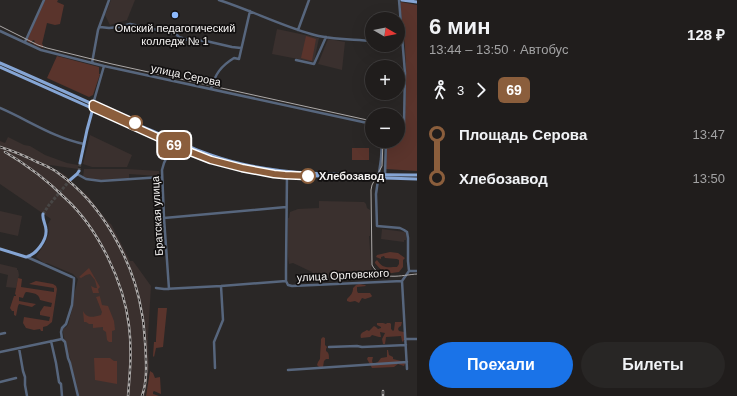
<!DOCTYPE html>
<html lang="ru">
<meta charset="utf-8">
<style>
:root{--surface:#201d1c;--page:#282625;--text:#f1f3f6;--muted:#a2a2a3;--line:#3d3b3b;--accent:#1a73e8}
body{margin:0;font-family:Arial,sans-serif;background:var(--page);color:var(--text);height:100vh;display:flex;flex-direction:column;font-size:15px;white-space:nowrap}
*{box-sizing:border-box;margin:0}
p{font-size:13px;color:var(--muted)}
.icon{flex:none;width:22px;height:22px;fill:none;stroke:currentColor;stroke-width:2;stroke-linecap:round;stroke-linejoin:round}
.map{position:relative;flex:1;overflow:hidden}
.panel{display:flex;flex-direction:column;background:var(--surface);width:320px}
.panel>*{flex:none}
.badge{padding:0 8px;border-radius:6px;font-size:14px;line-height:26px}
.needle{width:26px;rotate:99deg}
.tools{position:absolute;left:365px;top:12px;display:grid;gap:8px}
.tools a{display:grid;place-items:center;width:40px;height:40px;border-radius:50%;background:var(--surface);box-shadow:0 4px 16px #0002,0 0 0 1px var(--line);font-size:20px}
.map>.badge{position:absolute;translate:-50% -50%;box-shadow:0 0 0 2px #fff}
.legs{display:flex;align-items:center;gap:6px;height:44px;padding:0 12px;font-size:13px}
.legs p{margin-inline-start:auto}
.head{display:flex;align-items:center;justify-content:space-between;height:68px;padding:0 12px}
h1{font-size:22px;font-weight:800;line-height:30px}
.primary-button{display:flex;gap:8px;margin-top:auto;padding:8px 12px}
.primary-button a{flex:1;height:46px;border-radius:24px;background:var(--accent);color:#fff;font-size:16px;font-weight:800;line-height:46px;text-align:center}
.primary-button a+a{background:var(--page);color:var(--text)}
ul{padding:0 12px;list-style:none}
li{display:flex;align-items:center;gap:14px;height:44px;font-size:15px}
li i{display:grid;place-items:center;width:6px;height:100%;margin:0 5px;background:currentColor}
li i::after{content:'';width:10px;height:10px;margin:-5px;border:3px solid;border-radius:50%;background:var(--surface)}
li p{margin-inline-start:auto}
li:first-child i{background:linear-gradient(#0000 50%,currentColor 0)}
li:last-child i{background:linear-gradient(currentColor 50%,#0000 0)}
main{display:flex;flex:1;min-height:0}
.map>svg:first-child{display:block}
</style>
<main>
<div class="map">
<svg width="417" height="396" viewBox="0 0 417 396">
<rect width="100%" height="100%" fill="#2a2726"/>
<path fill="#3a302e" d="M111 0H135L127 20 110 25 105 15Z
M277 29 319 38 314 62 272 54Z
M328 39 345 42 342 70 318 64Z
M90 135 132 155 127 167H92L83 164Z
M8 137 24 145 30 146 45 155 67 163 78 165V169L50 165 49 166 67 176 66 178 88 196 109 223 111 224 130 261H133L151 286 148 336 149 368 145 396H79L71 363 70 358 68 355 63 333V328H65L68 325 73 305 74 295 78 279 73 274 47 263H44L36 257 45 243 49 233 48 224 51 219 0 184V141L5 143Z
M84 169H127L159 171V176L129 174V178L98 180 83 177Z
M319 201 364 202 366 204 367 208 370 210V236H369L372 277 316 280 312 272 293 263 289 264 288 257V218H289L290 212 298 209 319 208Z
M0 211 22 216 18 236 0 232Z
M382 229 405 232 407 234 406 240H404V242L381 239Z
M0 264 17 268V270H18L19 275 16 288 6 287 8 275 0 273Z"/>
<path fill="#5a342c" d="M45 0H58L57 2 64 5 60 24 55 25 47 23 42 44 43 45V48L33 44 35 41 33 40 31 43 27 41V40Z
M401 2 417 5V171L386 169 387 141H398V127H402L405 124 406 70 405 47 400 3Z
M306 36 316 39 312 61 301 58Z
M57 56 99 67V74H100L93 95 89 97 47 78Z
M352 148H369V160H352Z
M390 252 398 253 405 258 403 260V267L399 272C396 272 394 273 392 273 385 275 379 268 375 263V262L377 260C383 269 387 267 397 267L399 264V260L397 259 385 258 384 256 381 257V259L376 257 377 255Z
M89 268 100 287 98 289 102 305 108 306 114 321 115 330 112 331V342H109L107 340 106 332 103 330V327L93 328V324H89L86 322H84L83 311C87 319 93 317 101 315L102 312 96 297 100 296 99 293H93L91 286 95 288H97L95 280 90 274 86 275 81 278 79 277Z
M18 278 22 279 21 287 54 292V288L29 284 36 281 53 284 56 286 57 289 52 322 47 326 43 327V331H41L40 329 34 330 26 328 23 323 24 317 49 321 50 317 40 315V312L44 306 51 307 52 303 40 300C39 293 33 293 26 292L25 293 23 298 19 297V301L36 304 32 307 19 304 18 306 16 316 14 315V311H12L10 308 14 296H16V295L15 294Z
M359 284 365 285 366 286 357 287V291L358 293H370L372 296 371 297 365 299 362 298 359 303 355 301 350 302 347 301V299C351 295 353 293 353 288L356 285Z
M158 308H167L163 347 156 348 154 357 153 356 154 342H156V339Z
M395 322H402L401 326 399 327 398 329 399 331 404 332 405 338 403 342 402 341 401 336 386 337 385 344H383L382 339 385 333 380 332 381 337H379L372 335 370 337 361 338C359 333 364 332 367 330L369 331 374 326 376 327 378 329 381 328V327L377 325V323H383L386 324 387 323H390L391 324V329L393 331 394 330Z
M323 337 325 338V345L327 347 326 349V351C329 353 329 355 329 359H326L324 361 323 367H319L317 365 318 362 320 359C320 352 321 346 321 339Z
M387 350H388L389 355 393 357V359L405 362V364L404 366 398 364 394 367 372 368 367 359 368 357H373L372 361 373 364 378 362 381 358 387 357Z
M94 358H110L114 361H117V384L95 380Z
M150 371 153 373 155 378 160 377 161 394 154 391 153 392V394L159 396H146Z"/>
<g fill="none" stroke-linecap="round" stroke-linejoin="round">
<path stroke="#484645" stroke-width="3" stroke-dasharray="3 1.5" stroke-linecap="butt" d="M79 171 80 163
M43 214 49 205 70 180"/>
<path stroke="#57667d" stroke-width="2.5" d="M219 0C250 10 280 25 311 34 330 40 353 39 372 41
M100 27 109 28 119 27 130 24 176 34 179 37 188 40 206 41 232 47 241 48
M298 30 309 0
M0 31 41 50 104 66 372 124
M25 42 44 0
M296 60 314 64 326 37
M92 63 98 30 109 0
M211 89C215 74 221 66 234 58L239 59 250 11
M93 104 104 66
M0 108C28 120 54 138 84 144
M398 126H401L404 124 405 73 399 0
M382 141 381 159 376 194 377 226 400 228 404 230 407 232 408 238V261L409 271
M77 174 86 179 101 181 162 177
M287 174 286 269V281L288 285 292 286 402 281 409 271H417
M385 175 386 141
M164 218 286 207
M27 257 72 277 74 278V281L72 305 66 324 62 328 61 332 62 339 65 342 68 358 70 363 78 396
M402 281 407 369
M156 288 164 289 221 286 286 281
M169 289 164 218 162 170 164 163 173 144
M0 334 5 333
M405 339H417
M51 341 56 363 59 382 61 384 62 396
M329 347 357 346 362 347 406 345
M19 348 23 371 25 377V385L27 396
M0 352 62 339
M215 368 214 342 223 320 221 286
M288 370 407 362
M0 382 16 378"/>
<path stroke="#85a5d4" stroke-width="3" d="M402 0 417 2
M0 63C44 82 88 102 132 122 169 138 203 155 242 164 299 177 359 174 417 175
M0 67 190 152 233 166 286 175 417 179
M80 163 87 130 93 108
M70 180 77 174 79 171
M0 249 26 257C36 255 47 240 46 230 46 224 42 220 43 214"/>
<path stroke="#aca9a8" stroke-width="1" d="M0 26 38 45 47 48 112 64 372 121
M383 141 382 166 372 185 371 190 372 265C381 282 401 275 417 274
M351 276H384"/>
<defs>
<path id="rail" d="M0 147C13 151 25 156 37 162 44 165 52 168 58 173 102 203 134 262 142 314 144 323 144 332 145 341 146 359 148 379 142 396
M5 152C27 165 47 180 65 198 98 228 124 282 129 326 132 350 130 373 128 396
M383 391V396"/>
</defs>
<use href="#rail" stroke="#aca9a8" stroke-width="2.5"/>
<use href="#rail" stroke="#121010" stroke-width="1" stroke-dasharray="3" stroke-linecap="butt"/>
</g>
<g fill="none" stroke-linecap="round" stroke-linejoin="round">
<defs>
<path id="line-1" d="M135 123 93 104V108L188 151 211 160 242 168 274 174 285 175 308 176"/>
</defs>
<use href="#line-1" stroke="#fff" stroke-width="9"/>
<use href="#line-1" stroke="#8b5e3c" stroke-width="6"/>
</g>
<circle fill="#8cb9fc" stroke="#121010" stroke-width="1.5" cx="175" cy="15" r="4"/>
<g fill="#fff" stroke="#8b5e3c" stroke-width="2">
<circle cx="135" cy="123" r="7"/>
<circle cx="308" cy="176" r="7"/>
</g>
<g text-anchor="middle" stroke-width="3.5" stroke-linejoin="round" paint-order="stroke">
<g font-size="11" fill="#f5f3f2" stroke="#121010">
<text x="175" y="32">Омский педагогический<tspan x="175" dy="13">колледж № 1</tspan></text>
</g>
<g font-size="11" fill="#f5f3f2" stroke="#121010">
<text transform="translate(186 75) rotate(12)" y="4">улица Серова</text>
<text transform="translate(157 216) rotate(-93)" y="4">Братская улица</text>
<text transform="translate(343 275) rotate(-3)" y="4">улица Орловского</text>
</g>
<g font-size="11" font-weight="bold" fill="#f5f3f2" stroke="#121010" text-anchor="start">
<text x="319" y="180">Хлебозавод</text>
</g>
</g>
</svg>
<div class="tools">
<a><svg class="needle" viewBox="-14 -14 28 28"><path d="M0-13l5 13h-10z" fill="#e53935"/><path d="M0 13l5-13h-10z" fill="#a2a2a3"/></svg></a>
<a>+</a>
<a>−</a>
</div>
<b class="badge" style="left:174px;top:145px;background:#8b5e3c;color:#fff">69</b>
</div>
<section class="panel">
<div class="head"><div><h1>6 мин</h1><p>13:44 – 13:50 · Автобус</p></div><b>128 ₽</b></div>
<div class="legs"><svg class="icon" aria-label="walk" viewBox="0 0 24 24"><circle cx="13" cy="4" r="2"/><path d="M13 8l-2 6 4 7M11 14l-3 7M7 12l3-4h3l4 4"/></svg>3<svg class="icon" aria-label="forward" viewBox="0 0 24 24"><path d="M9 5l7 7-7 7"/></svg><b class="badge" style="background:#8b5e3c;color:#fff">69</b></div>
<ul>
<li><i style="color:#8b5e3c"></i><b>Площадь Серова</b><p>13:47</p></li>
<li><i style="color:#8b5e3c"></i><b>Хлебозавод</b><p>13:50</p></li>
</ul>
<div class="primary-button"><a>Поехали</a><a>Билеты</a></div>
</section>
</main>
